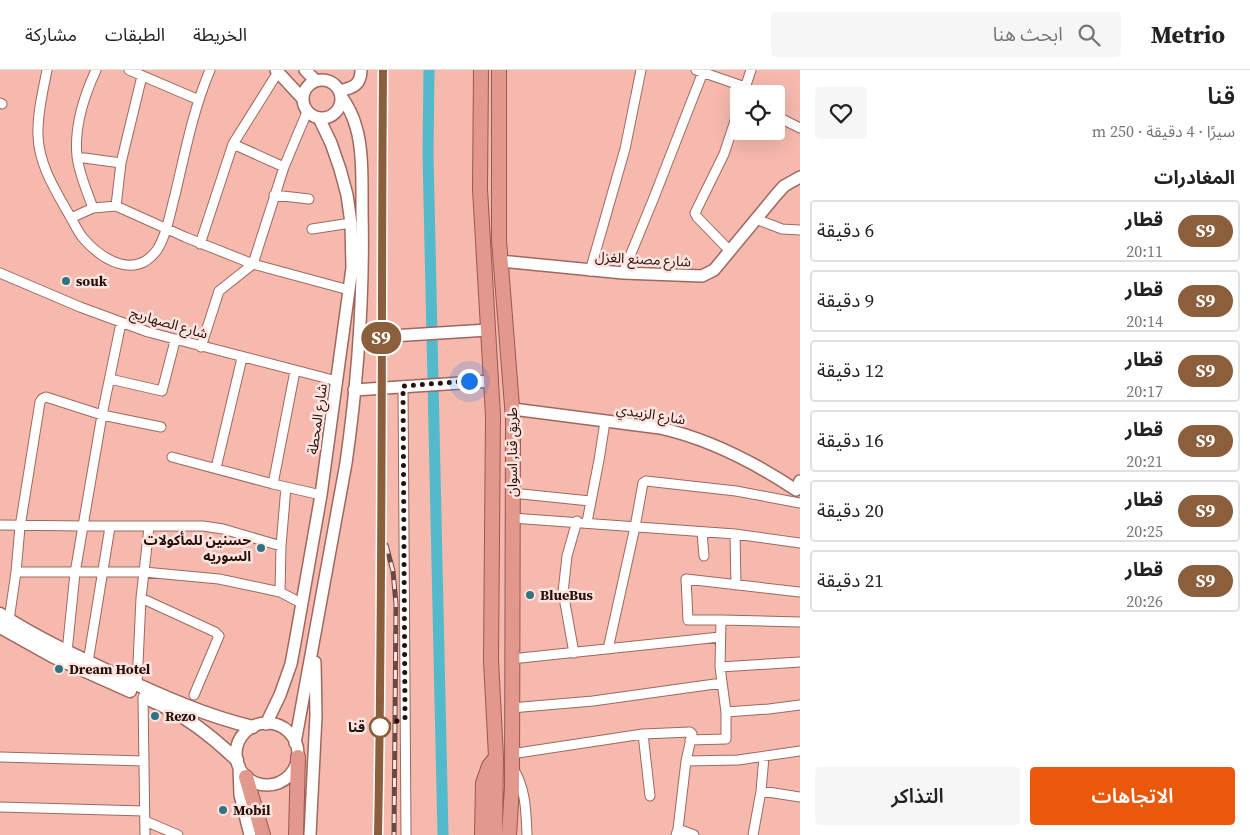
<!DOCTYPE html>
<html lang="ar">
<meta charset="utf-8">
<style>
:root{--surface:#fff;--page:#f6f6f6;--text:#222;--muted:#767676;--line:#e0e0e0;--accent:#ea580c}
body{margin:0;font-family:"Source Serif 4","Noto Sans Arabic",serif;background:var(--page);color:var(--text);direction:rtl;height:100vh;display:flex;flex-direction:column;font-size:19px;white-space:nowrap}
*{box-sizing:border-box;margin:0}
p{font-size:16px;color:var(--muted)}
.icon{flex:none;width:28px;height:28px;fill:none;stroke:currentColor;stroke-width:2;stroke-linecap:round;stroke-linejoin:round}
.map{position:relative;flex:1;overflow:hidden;direction:ltr}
.details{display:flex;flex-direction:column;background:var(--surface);width:450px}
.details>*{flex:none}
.badge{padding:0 10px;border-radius:16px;font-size:18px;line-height:32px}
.fabs{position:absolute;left:730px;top:15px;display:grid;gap:10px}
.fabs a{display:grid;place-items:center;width:55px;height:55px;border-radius:5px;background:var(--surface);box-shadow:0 5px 20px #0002;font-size:25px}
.you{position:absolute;width:25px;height:25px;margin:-12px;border:4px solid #fff;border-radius:50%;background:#1a73e8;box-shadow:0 0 0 8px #1a73e833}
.map>.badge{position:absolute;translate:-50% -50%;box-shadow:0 0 0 2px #fff}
h2{padding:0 15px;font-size:19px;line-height:45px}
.round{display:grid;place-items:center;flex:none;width:52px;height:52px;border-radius:5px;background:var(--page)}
.head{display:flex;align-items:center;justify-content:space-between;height:85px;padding:0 15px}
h1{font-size:24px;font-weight:600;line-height:38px}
.action{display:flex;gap:10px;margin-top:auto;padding:10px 15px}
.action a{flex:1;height:58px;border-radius:5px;background:var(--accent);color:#fff;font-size:20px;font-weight:600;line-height:58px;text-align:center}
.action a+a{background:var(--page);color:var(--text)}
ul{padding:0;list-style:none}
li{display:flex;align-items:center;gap:15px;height:62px;margin:0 10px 8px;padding:0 5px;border:2px solid var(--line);border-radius:5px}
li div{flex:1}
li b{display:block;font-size:19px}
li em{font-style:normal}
li .badge{min-width:55px;font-weight:700;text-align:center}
header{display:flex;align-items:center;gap:30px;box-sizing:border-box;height:70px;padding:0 25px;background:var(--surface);border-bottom:1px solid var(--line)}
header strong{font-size:24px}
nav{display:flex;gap:28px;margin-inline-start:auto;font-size:18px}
.search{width:350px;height:45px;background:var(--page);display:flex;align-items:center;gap:12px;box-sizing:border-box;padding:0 18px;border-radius:5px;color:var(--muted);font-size:19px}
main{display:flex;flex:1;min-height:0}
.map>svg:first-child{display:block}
</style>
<header>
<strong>Metrio</strong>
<div class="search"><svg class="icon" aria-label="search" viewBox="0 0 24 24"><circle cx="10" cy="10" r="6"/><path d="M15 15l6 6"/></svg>ابحث هنا</div>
<nav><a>الخريطة</a><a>الطبقات</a><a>مشاركة</a></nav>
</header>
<main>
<section class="details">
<div class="head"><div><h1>قنا</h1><p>سيرًا · 4 دقيقة · 250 m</p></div><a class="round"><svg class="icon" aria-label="heart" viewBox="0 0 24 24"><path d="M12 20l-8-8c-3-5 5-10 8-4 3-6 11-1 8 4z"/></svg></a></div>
<h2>المغادرات</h2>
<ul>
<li><span class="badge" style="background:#8b5e3c;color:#fff">S9</span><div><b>قطار</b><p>20:11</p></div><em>6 دقيقة</em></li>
<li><span class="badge" style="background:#8b5e3c;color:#fff">S9</span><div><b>قطار</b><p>20:14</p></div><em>9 دقيقة</em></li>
<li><span class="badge" style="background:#8b5e3c;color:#fff">S9</span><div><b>قطار</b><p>20:17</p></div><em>12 دقيقة</em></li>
<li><span class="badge" style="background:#8b5e3c;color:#fff">S9</span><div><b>قطار</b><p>20:21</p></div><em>16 دقيقة</em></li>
<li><span class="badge" style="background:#8b5e3c;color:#fff">S9</span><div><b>قطار</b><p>20:25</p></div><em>20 دقيقة</em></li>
<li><span class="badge" style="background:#8b5e3c;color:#fff">S9</span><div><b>قطار</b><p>20:26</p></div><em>21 دقيقة</em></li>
</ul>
<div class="action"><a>الاتجاهات</a><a>التذاكر</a></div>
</section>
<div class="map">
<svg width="800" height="765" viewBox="0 0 800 765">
<rect width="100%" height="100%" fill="#f6b9ae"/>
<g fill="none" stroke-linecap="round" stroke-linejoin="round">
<path stroke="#52bacb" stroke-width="11" d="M429 0 428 84 443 765"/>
<defs>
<path id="minor" d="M47 0C43 21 37 44 38 66 39 96 57 123 71 148
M129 0 199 30
M210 0C193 40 185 83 175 125 170 143 167 164 157 180 135 210 102 190 83 168 78 162 75 155 71 148L93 138 116 136 185 167 253 194 349 220
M696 0 745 17
M743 24 751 0
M0 33 2 34
M776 46 800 58
M233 74 284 97
M77 87 121 93
M274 125 309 129
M116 136 121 93 142 6
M93 138C87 121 79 104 77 86 74 57 84 26 96 0
M756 149 782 159 800 160
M312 159 351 153
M200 174 233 74 278 2
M730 181 697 147 695 143 724 84 739 39
M590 201 625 79 641 0
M0 203 80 237 148 262 337 311
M623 203 653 130 703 2
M201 277 219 221 253 194 284 97 307 42
M295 301 273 414 321 425
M110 309 162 321 175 271
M403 316 406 765
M161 357 102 345 83 456H203L223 459 281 476
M172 387 273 414
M216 398 242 288
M286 417 281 476 280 522 301 533
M512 423 590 431
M512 448 735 464 800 473
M587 452 599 390 605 352
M0 455 83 456 75 503 67 582
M149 457 144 502 219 509 280 522
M702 462 704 486
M735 464 736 515
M16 502 20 457 40 332 42 329 46 327 102 345 121 253
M141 528 215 562 219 566 194 625
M9 550 16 502H144L141 528 137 615
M721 550H688L686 509 800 522
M800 552 721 550 720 597 726 642 769 639 800 635
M608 579 635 457 643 413 646 411 736 421 800 433
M574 583 563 522 567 486 577 451
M511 589 720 567
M88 592 110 457
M720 597 800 592
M143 627 145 765
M511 638 593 631 722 613
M643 664 650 726
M690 670 726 669V642
M511 684 643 664 690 662 692 664 686 691 678 759 676 765
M0 687 144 691
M686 691 738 690 800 681
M513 698C526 719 526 741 527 765
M761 721 800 727
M0 737 144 741
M145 751 178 765
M678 759 694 765
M753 765 761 721 764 687"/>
<path id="tertiary" d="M276 0 302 28
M305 0 315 10
M303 29a19 19 0 1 1 38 0a19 19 0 1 1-38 0Z
M339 21C353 18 361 15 361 0
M500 191 623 203 702 206 714 200 776 125 784 116 800 107
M359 268 488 260
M354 320 492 311
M513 339 660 358C709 369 754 392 796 420L800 411
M236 684a31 31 0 1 1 62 0a31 31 0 1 1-62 0Z
M266 654 280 625 291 594 296 567 321 425 352 198 351 153 347 125 340 99 331 73 319 48
M295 673 346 393C358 309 364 224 362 140 362 116 363 78 356 57 353 45 348 36 341 26
M239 696 240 725 250 765
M310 765 316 646 315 592"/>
<path id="secondary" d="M0 544C37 568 78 587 118 606 162 626 206 646 253 657
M0 557 54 587 130 621
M148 629C184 644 209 664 237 690"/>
<path id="trunk" d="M481 0 480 119 493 346 491 590 496 687 495 765
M499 0V170L513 349 512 717 509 765
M246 707 263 765
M296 765 298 687
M482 765 483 713 489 696 496 687"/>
</defs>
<use href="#minor" stroke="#9e685f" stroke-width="11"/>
<use href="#tertiary" stroke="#9e685f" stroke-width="14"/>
<use href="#secondary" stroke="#9e685f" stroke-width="15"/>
<use href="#trunk" stroke="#9b584d" stroke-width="16"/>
<use href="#minor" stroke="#fff" stroke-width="9"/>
<use href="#tertiary" stroke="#fff" stroke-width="11"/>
<use href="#secondary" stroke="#fff" stroke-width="12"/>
<use href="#trunk" stroke="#e2988c" stroke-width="14"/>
<defs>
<path id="rail" d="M386 475 393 501 396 534 394 765
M378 765 383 463 381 267 383 0"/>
</defs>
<use href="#rail" stroke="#6b4942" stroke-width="5"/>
<use href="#rail" stroke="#fee4df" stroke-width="3" stroke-dasharray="9" stroke-linecap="butt"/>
</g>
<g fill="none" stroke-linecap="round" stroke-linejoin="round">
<defs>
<path id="line" d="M378 765C383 510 381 255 383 0"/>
</defs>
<use href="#line" stroke="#fff" stroke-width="11"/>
<use href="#line" stroke="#8b5e3c" stroke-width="8"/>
<path stroke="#25100c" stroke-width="5" stroke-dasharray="0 9" d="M380 657 405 648 403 316 469 311"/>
</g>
<g fill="#2e7581" stroke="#fee4df" stroke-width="2">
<circle cx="66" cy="211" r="5"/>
<circle cx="261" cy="478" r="5"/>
<circle cx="530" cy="525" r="5"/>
<circle cx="59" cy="599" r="5"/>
<circle cx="155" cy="646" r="5"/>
<circle cx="223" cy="740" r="5"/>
</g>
<circle fill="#fff" stroke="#8b5e3c" stroke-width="2.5" cx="380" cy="657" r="10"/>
<g text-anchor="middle" stroke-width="5" stroke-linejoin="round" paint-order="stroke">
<g font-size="14" fill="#25100c" stroke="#fee4df">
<text transform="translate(643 189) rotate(3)" y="5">شارع مصنع الغزل</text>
<text transform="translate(169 253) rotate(16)" y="5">شارع الصهاريج</text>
<text transform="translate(651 344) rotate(9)" y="5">شارع الزبيدي</text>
<text transform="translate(317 349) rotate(-82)" y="5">شارع المحطة</text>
<text transform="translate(512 382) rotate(-90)" y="5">طريق قنا, اسوان</text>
</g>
<g font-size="14" font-weight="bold" fill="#25100c" stroke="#fee4df" text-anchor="start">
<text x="76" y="216">souk</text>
<text x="251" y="475" text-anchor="end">حسنين للمأكولات<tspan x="251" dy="16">السوريه</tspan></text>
<text x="540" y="530">BlueBus</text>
<text x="69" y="604">Dream Hotel</text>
<text x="165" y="651">Rezo</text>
<text x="233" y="745">Mobil</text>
</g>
<g font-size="14" font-weight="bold" fill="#25100c" stroke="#fee4df" text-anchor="end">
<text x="365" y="662">قنا</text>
</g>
</g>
</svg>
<div class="fabs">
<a><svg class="icon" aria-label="locate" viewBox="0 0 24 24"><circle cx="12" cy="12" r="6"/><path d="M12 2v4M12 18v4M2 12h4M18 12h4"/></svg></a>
</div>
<div class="you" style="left:469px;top:311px"></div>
<b class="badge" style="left:381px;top:268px;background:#8b5e3c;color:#fff">S9</b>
</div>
</main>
